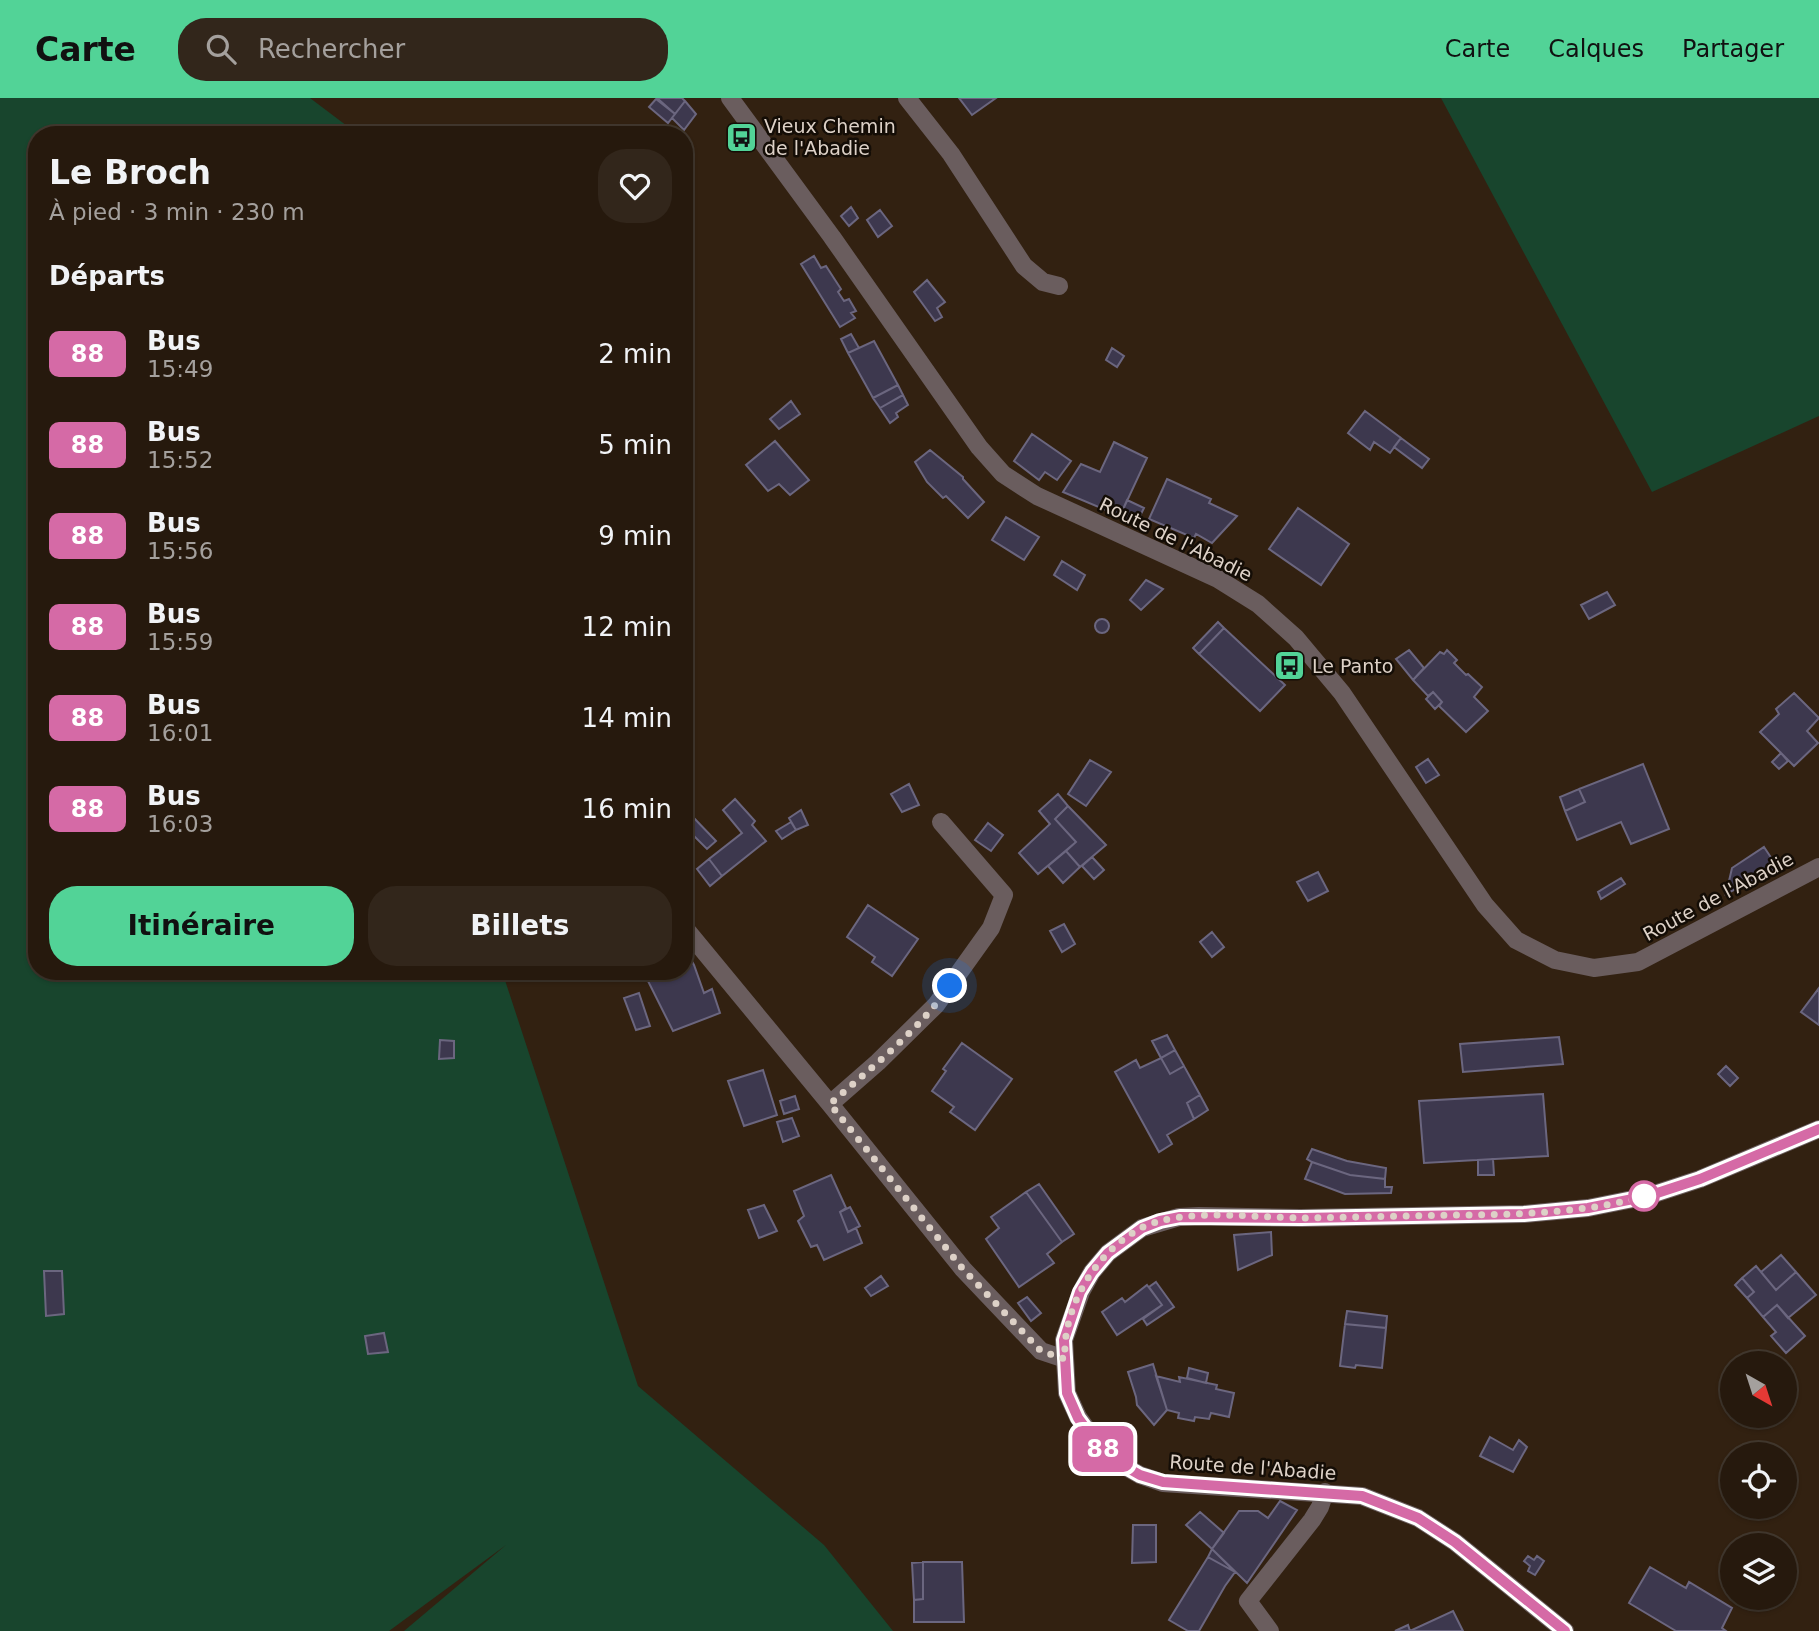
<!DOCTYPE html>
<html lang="fr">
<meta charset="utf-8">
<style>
:root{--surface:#26190d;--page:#32261b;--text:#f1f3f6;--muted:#a4a09d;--line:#42382e;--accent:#52d397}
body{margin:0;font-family:"DejaVu Sans",sans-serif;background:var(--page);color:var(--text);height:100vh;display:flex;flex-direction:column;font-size:26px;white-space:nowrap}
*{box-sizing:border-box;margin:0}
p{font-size:23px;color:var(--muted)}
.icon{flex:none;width:38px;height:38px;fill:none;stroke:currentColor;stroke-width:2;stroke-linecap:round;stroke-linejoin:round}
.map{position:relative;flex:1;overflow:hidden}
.details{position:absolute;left:28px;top:28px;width:665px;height:854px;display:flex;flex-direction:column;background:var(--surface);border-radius:28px;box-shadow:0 2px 5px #0004,0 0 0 2px var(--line)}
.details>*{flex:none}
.badge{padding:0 14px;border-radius:10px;font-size:24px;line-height:46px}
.needle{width:46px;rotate:141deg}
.buttons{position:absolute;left:1720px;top:1253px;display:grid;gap:14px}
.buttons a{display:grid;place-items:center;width:77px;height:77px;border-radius:50%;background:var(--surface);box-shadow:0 2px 5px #0004,0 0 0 2px var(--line);font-size:35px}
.you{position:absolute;width:35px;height:35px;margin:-18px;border:5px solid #fff;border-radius:50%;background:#1a73e8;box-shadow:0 0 0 10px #1a73e833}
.map>.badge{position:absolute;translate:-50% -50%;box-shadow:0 0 0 4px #fff}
h2{padding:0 21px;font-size:26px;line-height:63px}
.round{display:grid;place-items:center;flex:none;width:74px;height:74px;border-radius:28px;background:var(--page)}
.overview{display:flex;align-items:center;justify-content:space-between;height:119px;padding:0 21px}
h1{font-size:33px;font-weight:600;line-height:52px}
.action{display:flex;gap:14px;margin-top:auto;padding:14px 21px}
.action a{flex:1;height:80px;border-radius:28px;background:var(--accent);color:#111;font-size:28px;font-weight:600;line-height:80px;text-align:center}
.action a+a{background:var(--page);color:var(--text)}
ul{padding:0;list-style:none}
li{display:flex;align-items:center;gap:21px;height:91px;padding:0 21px}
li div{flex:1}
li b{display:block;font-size:26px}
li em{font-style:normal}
li .badge{min-width:77px;font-weight:700;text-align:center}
header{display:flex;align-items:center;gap:42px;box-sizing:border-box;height:98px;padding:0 35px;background:var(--accent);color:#111}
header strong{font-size:33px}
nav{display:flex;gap:38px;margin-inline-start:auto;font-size:24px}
.search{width:490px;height:63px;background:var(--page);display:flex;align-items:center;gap:18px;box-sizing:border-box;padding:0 24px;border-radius:28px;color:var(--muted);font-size:26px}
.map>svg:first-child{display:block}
</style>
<header>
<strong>Carte</strong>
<div class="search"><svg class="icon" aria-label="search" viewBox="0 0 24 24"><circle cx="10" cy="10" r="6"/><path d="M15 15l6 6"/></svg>Rechercher</div>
<nav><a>Carte</a><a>Calques</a><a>Partager</a></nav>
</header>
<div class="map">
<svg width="1819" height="1533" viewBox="0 0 1819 1533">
<rect width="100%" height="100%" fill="#322111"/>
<path fill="#18452d" d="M0 0H310L359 37H37V873H502L638 1288 824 1447 893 1533H404L506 1447 389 1533H0Z
M1441 0H1819V318L1652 394Z"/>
<path fill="#3d384e" stroke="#6b667f" stroke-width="2" d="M657 0H682L685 3 675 16Z
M959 0H996L972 17Z
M656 1 675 16 668 25 649 9Z
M685 3 696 16 684 32 672 20Z
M851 109 858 120 849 128 841 118Z
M880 112 892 128 878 139 867 122Z
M814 158 821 170 826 168 841 191 838 194 844 203 849 201 856 213 851 215 855 220 840 229 801 166Z
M927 182 945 204 937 210 942 219 935 223 914 194Z
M851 236 859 250 848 255 841 241Z
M874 243 898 287 873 300 848 255Z
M1112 250 1124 258 1117 269 1106 262Z
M898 287 903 297 880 310 873 300Z
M903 297 908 307 896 315 898 319 890 325 880 310Z
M791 303 800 316 779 331 770 321Z
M1365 313 1401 340 1390 355 1374 344 1370 352 1348 335Z
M1032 336 1071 363 1057 382 1045 374 1039 382 1014 363Z
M1401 340 1429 361 1422 370 1394 349Z
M775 343 809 382 790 397 779 386 768 393 746 367Z
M1114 344 1147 360 1120 418 1063 394 1081 366 1100 374Z
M930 352 963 379V381L984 404 968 420 946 398 943 400 927 384 915 364Z
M1167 381 1211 401 1209 405 1237 418 1212 445 1196 436 1194 440 1149 421Z
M1127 402 1144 410 1136 426 1120 418Z
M1298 410 1349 446 1321 487 1269 451Z
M1006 419 1039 439 1024 462 992 442Z
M1062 463 1085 477 1077 492 1054 477Z
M1146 482 1163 491 1141 512 1130 502Z
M1607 494 1615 507 1589 521 1581 507Z
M1095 528a7 7 0 1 1 14 0a7 7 0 1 1-14 0Z
M1218 524 1224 530 1199 556 1193 550Z
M1224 530 1285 587 1260 613 1199 556Z
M1409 552 1424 570 1413 582 1396 561Z
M1447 552 1457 562 1454 565 1466 577 1468 576 1482 589 1474 599 1488 613 1466 634 1439 608 1442 604 1433 594 1428 598 1413 582 1440 554 1444 556Z
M1433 594 1442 604 1435 611 1426 601Z
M1794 595 1819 620 1807 633 1818 645 1794 668 1760 634 1779 616 1776 611Z
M1781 655 1788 663 1779 671 1772 664Z
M1428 661 1439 677 1426 685 1416 669Z
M1090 662 1111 674 1086 708 1068 696Z
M1643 666 1669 731 1631 746 1621 724 1577 742 1565 713 1585 704 1579 691Z
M909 686 919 707 902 714 891 696Z
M1579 691 1585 704 1565 713 1560 699Z
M1058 696 1068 708 1055 721 1076 744 1038 776 1019 755 1050 726 1039 713Z
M735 701 755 723 752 727 766 743 722 778 709 761 742 735 723 712Z
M1068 708 1106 747 1080 769 1066 753 1076 744 1055 721Z
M801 712 808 727 796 732 789 720Z
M692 718 716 743 707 751 684 728V726Z
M791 724 796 732 782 741 776 733Z
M988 725 1003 737 991 753 975 742Z
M1764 749 1778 770 1726 796 1732 770Z
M1066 753 1080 769 1063 785 1048 768Z
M1092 759 1104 772 1094 781 1082 768Z
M709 761 722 778 710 788 697 771Z
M1318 774 1328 793 1308 803 1297 784Z
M1621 780 1625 786 1601 801 1598 794Z
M868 807 918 841 892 878 872 864 875 859 847 839Z
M1064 826 1075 846 1062 854 1050 833Z
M1212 834 1224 849 1212 859 1200 844Z
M684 849 694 867 704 895 712 891 720 915 673 933 643 873H684Z
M1819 890V927L1801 914Z
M639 895 650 928 636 932 624 900Z
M1167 937 1175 952 1161 960 1152 943Z
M1559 939 1563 966 1463 974 1460 946Z
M440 942 454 943V960L439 961Z
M962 945 1012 981 975 1032 950 1014 954 1009 932 993 946 973 943 971Z
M1175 952 1184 968 1170 976 1161 960Z
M1161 960 1170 976 1184 968 1200 997 1187 1005 1194 1021 1167 1037 1172 1046 1159 1054 1115 974 1136 962 1140 970Z
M1726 968 1738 980 1730 988 1718 976Z
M763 972 777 1017 744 1028 728 983Z
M1543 996 1548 1058 1424 1065 1419 1003Z
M1200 997 1208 1012 1194 1021 1187 1005Z
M795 998 799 1011 784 1016 780 1003Z
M792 1020 799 1038 783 1044 777 1024Z
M1312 1051 1347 1063 1386 1070 1385 1081 1350 1077 1312 1064 1307 1061Z
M1493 1061 1494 1077H1478V1062Z
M1312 1064 1350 1077 1385 1081V1089H1392L1391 1095 1345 1096 1305 1081Z
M831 1077 846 1110 840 1114 848 1134 856 1130 862 1145 824 1162 817 1147 811 1149 798 1123 804 1118 794 1093Z
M1039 1086 1074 1136 1062 1144 1026 1094Z
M1026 1094 1062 1144 1047 1156 1054 1165 1019 1189 986 1141 999 1130 991 1119Z
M764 1107 777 1133 759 1140 748 1112Z
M850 1109 860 1128 848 1134 840 1114Z
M1271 1134 1272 1157 1238 1172 1234 1137Z
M1781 1157 1796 1174 1776 1192 1761 1174Z
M1756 1168 1776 1192 1796 1174 1816 1197 1788 1220 1777 1207 1763 1219 1747 1200 1754 1194 1742 1180Z
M44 1173H62L64 1216 46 1218Z
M881 1178 888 1188 871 1198 865 1190Z
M1742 1180 1754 1194 1747 1200 1735 1187Z
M1156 1184 1174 1209 1147 1227 1143 1221 1162 1207 1149 1189Z
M1147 1187 1162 1207 1117 1237 1102 1214 1122 1200 1125 1204Z
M1027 1199 1041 1215 1031 1223 1018 1205Z
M1777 1207 1805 1238 1786 1255 1771 1238 1776 1234 1763 1219Z
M1347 1213 1387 1218 1386 1230 1345 1226Z
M1345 1226 1386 1230 1382 1270 1356 1267 1355 1270 1340 1268Z
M384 1235 388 1254 368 1256 365 1238Z
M1153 1266 1167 1312 1154 1327 1137 1307 1136 1299 1128 1274Z
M1189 1270 1208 1275 1206 1285 1187 1280Z
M1156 1278 1180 1284 1179 1279 1217 1287 1216 1291 1234 1295 1229 1319 1211 1315 1209 1321 1195 1319 1194 1323 1178 1320 1179 1315 1167 1312Z
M1490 1339 1513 1352 1519 1342 1527 1349 1513 1374 1480 1358Z
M1280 1403 1297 1412 1247 1485 1212 1451 1239 1413H1258L1268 1420Z
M1200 1414 1224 1435 1212 1451 1186 1427Z
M1133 1427H1156V1464L1132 1465Z
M1212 1451 1235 1474 1208 1459Z
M1528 1458 1534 1462 1537 1458 1544 1463 1535 1477 1528 1473 1530 1468 1524 1463Z
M1208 1459 1235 1474 1225 1488 1199 1533H1188L1169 1522Z
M923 1464V1501L914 1502 912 1465Z
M923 1464H962L964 1524H914V1502L923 1501Z
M1650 1469 1686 1490 1689 1484 1732 1510 1722 1530 1726 1533H1676L1629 1505Z
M1453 1513 1463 1533H1395L1408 1527 1410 1533Z"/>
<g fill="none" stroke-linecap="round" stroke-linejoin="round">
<path stroke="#6a5d5e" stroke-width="18" d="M907 0 951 56 1024 168 1043 184 1059 188
M684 829 830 1006 963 1171 1041 1253 1065 1261
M830 1006 878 964 936 907 991 830 1004 797 941 724
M1270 1533 1248 1503 1312 1422 1320 1409 1325 1394"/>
<path stroke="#6a5d5e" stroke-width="18" d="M730 0 832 139 979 349 1003 376 1037 398 1218 481 1258 506 1296 540 1342 595 1485 807 1516 842 1555 862 1594 870 1638 864 1819 769
M1565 1533 1455 1444 1418 1420 1362 1398 1163 1385 1140 1377 1119 1365 1098 1347 1078 1319 1067 1295 1064 1242 1081 1194 1092 1174 1108 1155 1142 1130 1179 1119 1199 1118 1301 1120 1524 1116 1588 1110 1648 1098 1700 1081 1819 1031"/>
</g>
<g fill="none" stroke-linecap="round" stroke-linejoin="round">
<defs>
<path id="line" d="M1565 1533 1455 1444 1418 1420 1362 1398 1163 1384 1140 1377 1119 1365 1098 1347 1078 1320 1067 1295 1064 1242 1080 1194 1092 1174 1108 1155 1142 1130 1160 1123 1180 1119 1301 1120 1524 1116 1588 1110 1648 1098 1700 1081 1819 1031"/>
</defs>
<use href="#line" stroke="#fff" stroke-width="16"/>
<use href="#line" stroke="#d56aa6" stroke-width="10"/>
<path stroke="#ddd1c7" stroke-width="7" stroke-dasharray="0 12.6" d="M950 888C917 934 872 969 830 1006L963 1171 1041 1253 1065 1261C1062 1209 1096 1154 1141 1130 1182 1109 1258 1120 1304 1120 1354 1119 1404 1118 1453 1117 1498 1117 1542 1116 1586 1110 1607 1108 1628 1102 1648 1098H1644"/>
</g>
<defs>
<symbol id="bus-square" viewBox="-11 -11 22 22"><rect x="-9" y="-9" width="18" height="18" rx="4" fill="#52d397" stroke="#140d06"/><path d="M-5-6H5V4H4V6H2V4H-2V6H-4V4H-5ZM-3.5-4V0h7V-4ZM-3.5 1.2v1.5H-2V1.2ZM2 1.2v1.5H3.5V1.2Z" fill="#111"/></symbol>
</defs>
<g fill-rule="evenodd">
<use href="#bus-square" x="724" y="22" width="35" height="35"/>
<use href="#bus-square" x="1272" y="550" width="35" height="35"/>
</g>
<circle fill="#fff" stroke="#d56aa6" stroke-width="3.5" cx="1644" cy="1098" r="14"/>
<g text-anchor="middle" stroke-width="5" stroke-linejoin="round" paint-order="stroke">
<g font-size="19" fill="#ddd1c7" stroke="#140d06" text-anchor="start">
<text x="764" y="35">Vieux Chemin<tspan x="764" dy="22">de l'Abadie</tspan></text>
<text x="1312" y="575">Le Panto</text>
</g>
<g font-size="19" fill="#ddd1c7" stroke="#140d06">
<text transform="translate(1176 441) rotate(26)" y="7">Route de l'Abadie</text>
<text transform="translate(1718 798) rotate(-28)" y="7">Route de l'Abadie</text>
<text transform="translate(1253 1369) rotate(4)" y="7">Route de l'Abadie</text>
</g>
</g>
</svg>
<div class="buttons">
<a><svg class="needle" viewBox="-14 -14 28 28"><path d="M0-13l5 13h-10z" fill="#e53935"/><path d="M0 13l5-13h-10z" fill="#a4a09d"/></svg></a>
<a><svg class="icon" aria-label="locate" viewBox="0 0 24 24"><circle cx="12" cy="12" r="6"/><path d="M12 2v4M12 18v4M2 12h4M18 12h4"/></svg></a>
<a><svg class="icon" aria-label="layers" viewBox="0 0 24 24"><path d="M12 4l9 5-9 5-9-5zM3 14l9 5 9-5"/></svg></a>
</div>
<div class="you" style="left:950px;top:888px"></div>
<b class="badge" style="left:1103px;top:1351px;background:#d56aa6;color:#fff">88</b>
<section class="details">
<div class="overview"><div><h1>Le Broch</h1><p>À pied · 3 min · 230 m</p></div><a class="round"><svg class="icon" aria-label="heart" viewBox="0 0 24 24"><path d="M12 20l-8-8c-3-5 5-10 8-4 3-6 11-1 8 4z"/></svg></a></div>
<h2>Départs</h2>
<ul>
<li><span class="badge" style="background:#d56aa6;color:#fff">88</span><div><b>Bus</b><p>15:49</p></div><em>2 min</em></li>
<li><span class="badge" style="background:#d56aa6;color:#fff">88</span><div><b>Bus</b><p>15:52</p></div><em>5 min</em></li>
<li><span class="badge" style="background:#d56aa6;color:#fff">88</span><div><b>Bus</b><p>15:56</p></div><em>9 min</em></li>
<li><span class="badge" style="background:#d56aa6;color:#fff">88</span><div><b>Bus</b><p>15:59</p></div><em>12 min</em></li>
<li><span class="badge" style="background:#d56aa6;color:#fff">88</span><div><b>Bus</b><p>16:01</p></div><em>14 min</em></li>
<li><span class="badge" style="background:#d56aa6;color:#fff">88</span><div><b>Bus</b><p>16:03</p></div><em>16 min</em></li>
</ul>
<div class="action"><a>Itinéraire</a><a>Billets</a></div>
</section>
</div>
